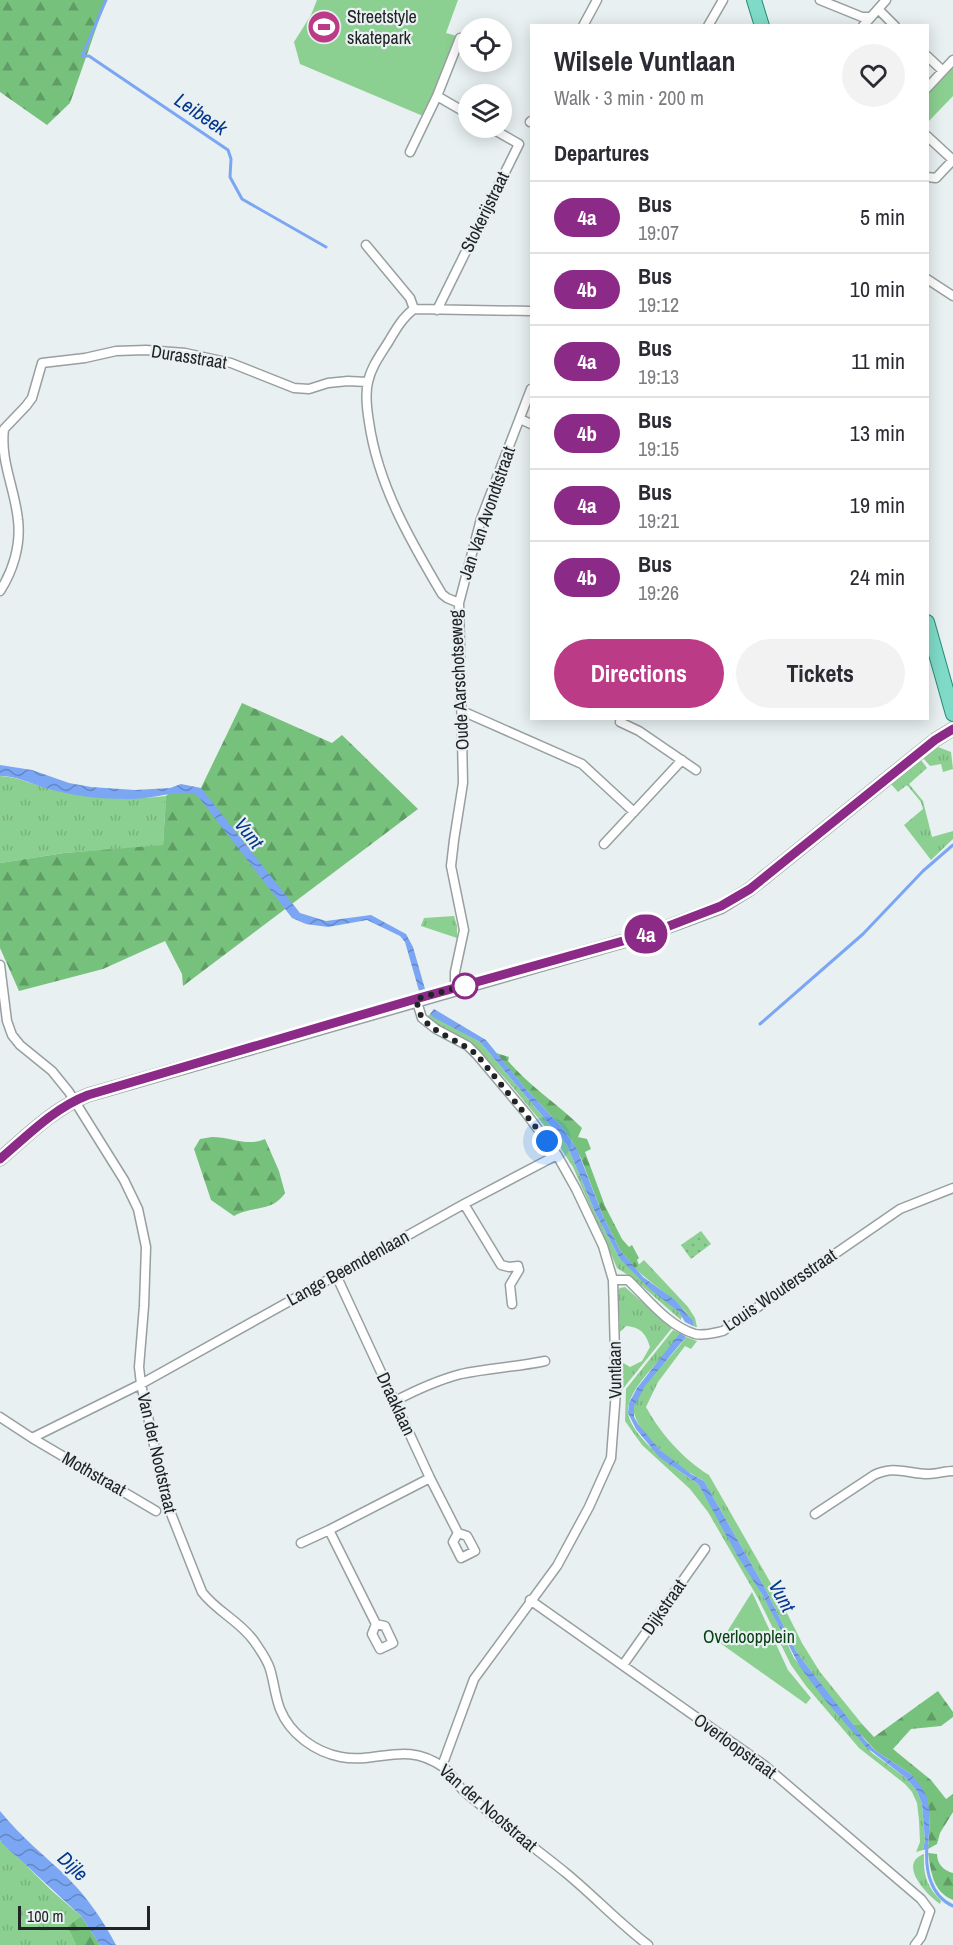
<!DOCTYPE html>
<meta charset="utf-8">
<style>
:root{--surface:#fff;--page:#f2f2f3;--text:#2b2b33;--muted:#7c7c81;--line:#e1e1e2;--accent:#bb3b87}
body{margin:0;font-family:"Archivo Narrow",sans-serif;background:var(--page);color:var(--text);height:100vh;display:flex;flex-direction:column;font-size:22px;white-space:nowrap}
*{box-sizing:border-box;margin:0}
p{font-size:20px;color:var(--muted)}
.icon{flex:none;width:33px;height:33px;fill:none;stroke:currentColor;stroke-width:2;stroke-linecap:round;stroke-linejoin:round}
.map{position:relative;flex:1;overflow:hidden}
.details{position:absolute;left:530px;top:24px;width:399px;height:696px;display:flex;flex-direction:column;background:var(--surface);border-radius:0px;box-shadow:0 3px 15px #0003}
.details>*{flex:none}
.badge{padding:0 12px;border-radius:20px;font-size:21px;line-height:39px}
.fabs{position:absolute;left:458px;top:18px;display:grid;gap:12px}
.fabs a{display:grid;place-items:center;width:54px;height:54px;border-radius:50%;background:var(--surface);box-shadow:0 3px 15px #0003;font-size:30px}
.scale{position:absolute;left:18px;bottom:15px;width:132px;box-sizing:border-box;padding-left:6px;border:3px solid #212424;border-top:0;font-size:16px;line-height:21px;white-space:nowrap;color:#212424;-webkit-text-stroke:4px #e8f0f1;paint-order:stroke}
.you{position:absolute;width:30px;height:30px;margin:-15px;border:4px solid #fff;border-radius:50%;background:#1a73e8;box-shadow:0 0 0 9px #1a73e833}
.map>.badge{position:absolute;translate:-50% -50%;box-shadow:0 0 0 3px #fff}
h2{padding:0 24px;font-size:22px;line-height:54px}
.round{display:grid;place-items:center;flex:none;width:63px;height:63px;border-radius:32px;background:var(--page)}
.overview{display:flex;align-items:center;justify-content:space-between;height:102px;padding:0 24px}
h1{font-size:28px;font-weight:700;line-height:45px}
.button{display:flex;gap:12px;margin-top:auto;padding:12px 24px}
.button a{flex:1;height:69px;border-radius:36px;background:var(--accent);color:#fff;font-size:24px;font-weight:700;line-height:69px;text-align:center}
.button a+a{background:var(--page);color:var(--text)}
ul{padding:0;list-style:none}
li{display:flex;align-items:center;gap:18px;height:72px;padding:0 24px;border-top:2px solid var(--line)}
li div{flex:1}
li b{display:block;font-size:22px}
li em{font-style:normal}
li .badge{min-width:66px;font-weight:700;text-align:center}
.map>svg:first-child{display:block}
</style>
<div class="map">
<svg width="953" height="1945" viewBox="0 0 953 1945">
<defs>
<pattern id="grass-tufts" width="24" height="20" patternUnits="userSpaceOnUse" patternTransform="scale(1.5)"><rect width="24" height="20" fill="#8cd091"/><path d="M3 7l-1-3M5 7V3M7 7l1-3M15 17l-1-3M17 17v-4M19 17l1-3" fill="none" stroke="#78b27d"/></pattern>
<pattern id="forest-firs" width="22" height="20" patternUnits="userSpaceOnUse" patternTransform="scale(1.5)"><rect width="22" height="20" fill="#76c27c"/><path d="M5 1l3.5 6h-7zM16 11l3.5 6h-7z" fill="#609d65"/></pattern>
<pattern id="garden-dots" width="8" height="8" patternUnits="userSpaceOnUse" patternTransform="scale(1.5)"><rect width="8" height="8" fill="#8cd091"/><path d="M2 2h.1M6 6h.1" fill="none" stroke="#78b27d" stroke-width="1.8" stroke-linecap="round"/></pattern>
<pattern id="water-waves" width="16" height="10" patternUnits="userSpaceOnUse" patternTransform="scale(1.5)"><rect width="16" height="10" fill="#7aa6f4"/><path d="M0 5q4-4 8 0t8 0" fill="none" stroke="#6487c5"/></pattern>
</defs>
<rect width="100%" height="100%" fill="#e8f0f1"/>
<path fill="url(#grass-tufts)" d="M938 747 951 752 953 769 943 772 941 764 930 766 923 758Z
M921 760 927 768 909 784 923 801 932 837 953 831V839L931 860 904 825 923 809 921 802 907 785 898 792 891 784Z
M0 776C20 777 35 786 54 790 92 799 127 800 166 796L163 846 64 853 0 863Z
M454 916 457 926V938L421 926 424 918Z
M430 1014 480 1042 567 1145 595 1212 620 1259 679 1312 682 1315 681 1320 634 1279 617 1268 573 1167 552 1135 510 1084 471 1042 435 1023 428 1016Z
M644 1260 688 1307 695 1318 697 1327 693 1326C692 1308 648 1283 635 1268Z
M625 1287 672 1328 621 1391 620 1361 630 1367 642 1361 650 1347C646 1334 641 1327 626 1326L620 1332 618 1290 620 1288Z
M673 1330 680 1333C669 1353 650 1368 637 1387 632 1395 627 1404 628 1413 632 1439 678 1471 698 1484L701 1489 771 1610 794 1658 872 1753 906 1778 917 1791 922 1804 925 1840 923 1850 916 1852 920 1842 919 1820 917 1803 912 1792 905 1784 859 1748 806 1686 791 1665 759 1600 708 1512 690 1489 642 1445 625 1421 626 1389Z
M686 1337 697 1341 691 1349 685 1346 658 1382 646 1407C660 1433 683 1459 709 1475L781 1601 802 1643 820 1672 862 1724 852 1725 796 1651 765 1588 704 1481C700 1478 696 1477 692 1474 675 1466 630 1427 634 1407 635 1397 646 1382 653 1375 664 1363 677 1350 686 1337Z
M0 1840 52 1891 81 1916 67 1926 76 1945H0Z
M924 1854C923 1876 927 1886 941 1901L940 1904C927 1895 897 1864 924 1854Z"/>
<path fill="url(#forest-firs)" d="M0 0H106L70 103 47 125 0 92Z
M242 703 332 743 342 735 418 809 183 986 182 974 165 941 103 969 19 991 0 948V863L64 853 163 845 166 796C174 788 188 790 199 792Z
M496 1053 509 1057 508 1061C530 1087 558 1104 582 1128L578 1137 587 1139 591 1149 585 1152 605 1206 622 1239 629 1247 632 1245 639 1258 637 1260 639 1265 635 1268 620 1250 603 1216 581 1158 571 1140 561 1126 526 1089Z
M212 1137C231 1137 247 1147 265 1139L279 1171 285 1193C272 1213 252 1205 234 1216L211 1200 194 1149 200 1139Z
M938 1691 953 1712V1717L941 1726 911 1729 893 1749 931 1780 946 1799 953 1794V1812L940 1833 937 1844 928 1849 930 1815 911 1774 876 1751 852 1725 862 1724 874 1737Z
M928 1853 937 1854C937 1864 944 1871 953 1873V1900C933 1892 931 1872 928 1853Z
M81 1916 100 1945H76L67 1926Z"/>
<path fill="#8cd091" d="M317 0H458L446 33 457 36 423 116 300 64 294 42 311 15Z
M953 64V96L927 123V91Z
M752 1592 788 1670 811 1698 806 1704 720 1643Z"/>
<path fill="url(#garden-dots)" d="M701 1231 711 1244 691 1259 681 1245Z"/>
<path fill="url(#water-waves)" d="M0 765 32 770 69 783 91 787 135 790 170 788 181 784 201 788 300 913 326 921 371 915 406 934 413 947 425 989 419 991 405 942 400 936 367 920 328 927 306 924 292 918 197 795C176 789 150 800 128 799 100 799 71 796 45 788 29 783 17 776 0 776Z
M434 1009 486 1040 526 1089 561 1126 577 1149 603 1216 620 1250 643 1277 675 1300 693 1321V1326L685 1322 679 1312 651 1290 620 1259 595 1212 567 1145 480 1042 433 1017 430 1014Z
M680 1333 686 1337 645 1386 634 1407V1417L638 1424 660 1450 691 1474 704 1481 765 1588 796 1651 808 1667 865 1740 876 1751 911 1774 921 1786 927 1797 930 1815 928 1849 923 1850 925 1840 922 1804 917 1791 906 1778 866 1747 825 1700 800 1667 763 1596 737 1555 701 1489 698 1484 659 1457 636 1429 628 1413 629 1403 637 1388Z
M0 1811C20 1836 44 1855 67 1877 87 1897 103 1920 116 1945H100L81 1916 3 1844 0 1840Z"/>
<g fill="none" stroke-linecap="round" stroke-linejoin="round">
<path stroke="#7aa6f4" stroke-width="3" d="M106 0 82 56H89L228 150 231 159 230 177 242 199 326 247
M760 1024 863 934 923 871 953 845
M927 1846C925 1869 930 1896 953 1906"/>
<defs>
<path id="street" d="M820 0 862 17H871
M878 9 895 26
M583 26 597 0
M708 26 723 0
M863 26 886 0
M460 38 437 96 468 114
M927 56 943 71
M927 88 953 60
M530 122 531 121
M927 136 953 160 936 178 927 177
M410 152 437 96
M366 245 410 298 414 309
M927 279 953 296
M414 309C403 317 396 329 389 341 381 354 371 367 368 382 365 394 367 410 369 422 378 485 410 540 442 594L447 598 459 603 463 783 454 840 451 866 464 930 455 972V988
M414 309 531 311
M437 310 519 144 491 128
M520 419 531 424
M0 591C13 571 21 545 18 520 15 489 0 461 4 429L26 406 32 398 42 363 85 358 116 351 146 350 185 353 231 363 294 388 309 389 328 383 348 381 367 382
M459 603 481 519 531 389
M462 711 582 764 634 812
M620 722 639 731 696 770
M604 844 682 760
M0 965 7 1021 12 1035 20 1045 52 1071 69 1092 124 1180 138 1209 146 1247 144 1306 139 1367 141 1384 166 1501 202 1592C216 1611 240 1621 254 1641 260 1650 267 1659 270 1669 274 1682 275 1696 280 1709 290 1734 315 1752 341 1757 378 1764 405 1740 443 1767 450 1772 454 1780 460 1787 467 1795 476 1801 484 1808 511 1831 539 1851 566 1873 594 1896 619 1923 648 1945
M416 999 422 1018 436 1029 468 1046 477 1055 526 1113 557 1155 576 1189 603 1246 613 1280 616 1391 611 1458 589 1507 557 1566 474 1679 442 1766
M464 1204 501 1265 509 1267 518 1266 519 1270 510 1285 512 1304
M336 1275 430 1478 458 1533 467 1536 475 1551 461 1558 453 1542 458 1533
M613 1280H628C647 1298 668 1326 695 1334 704 1336 714 1333 723 1331L900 1209 953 1188
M395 1401C416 1390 438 1380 461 1374 488 1368 517 1367 545 1361
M0 1417 32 1438 141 1384 464 1204 557 1155
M32 1438 156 1511
M815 1514 874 1475C895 1465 908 1474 928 1474 937 1474 945 1471 953 1471
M301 1543 329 1530
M530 1600 764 1765 921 1899 930 1911 921 1937 915 1945
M376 1624 385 1626 393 1643 380 1649 372 1634 376 1624 329 1530 430 1478
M623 1665 705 1549"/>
<path id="secondary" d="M0 1159C27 1136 54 1108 88 1095L648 934 721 907 750 889 935 740 953 729"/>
<path id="primary" d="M754 0 762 26
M927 622 953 714"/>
</defs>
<use href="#street" stroke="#979f9f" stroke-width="11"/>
<use href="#secondary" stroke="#979f9f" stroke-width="15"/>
<use href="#primary" stroke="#278b77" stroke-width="16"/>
<use href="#street" stroke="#fff" stroke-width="8"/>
<use href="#secondary" stroke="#fff" stroke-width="12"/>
<use href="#primary" stroke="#7fdbc8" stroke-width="14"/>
</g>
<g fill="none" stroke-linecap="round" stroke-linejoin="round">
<defs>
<path id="line" d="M0 1159C27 1136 54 1108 88 1095L419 998 648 934 721 906 750 889 935 740 953 729"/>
</defs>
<use href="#line" stroke="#fff" stroke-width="14"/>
<use href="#line" stroke="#8c2b87" stroke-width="9"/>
<path stroke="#212424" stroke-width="6" stroke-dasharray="0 10.8" d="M465 986 474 983 416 999C418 1005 418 1012 422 1017 432 1033 462 1041 477 1055L547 1141"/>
</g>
<defs>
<symbol id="stadium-disc" viewBox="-11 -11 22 22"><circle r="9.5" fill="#bb3b87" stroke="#e8f0f1"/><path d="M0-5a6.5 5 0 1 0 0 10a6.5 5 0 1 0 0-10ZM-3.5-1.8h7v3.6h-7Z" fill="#fff"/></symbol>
</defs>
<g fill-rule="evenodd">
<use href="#stadium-disc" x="305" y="8" width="38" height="38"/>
</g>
<circle fill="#fff" stroke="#8c2b87" stroke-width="3" cx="465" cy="986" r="12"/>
<g text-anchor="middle" stroke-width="4.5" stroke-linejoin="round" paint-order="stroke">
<g font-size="18" fill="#212424" stroke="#e8f0f1" text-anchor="start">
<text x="347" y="23">Streetstyle<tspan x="347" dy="21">skatepark</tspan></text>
</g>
<g font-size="18" fill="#212424" stroke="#e8f0f1">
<text transform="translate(485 212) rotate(-64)" y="6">Stokerijstraat</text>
<text transform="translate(189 357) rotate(9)" y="6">Durasstraat</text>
<text transform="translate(487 513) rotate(-71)" y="6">Jan Van Avondtstraat</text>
<text transform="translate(459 680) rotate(-93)" y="6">Oude Aarschotseweg</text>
<text transform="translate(348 1268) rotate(-29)" y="6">Lange Beemdenlaan</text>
<text transform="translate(780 1290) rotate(-34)" y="6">Louis Woutersstraat</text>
<text transform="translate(615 1370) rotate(-91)" y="6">Vuntlaan</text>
<text transform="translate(396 1404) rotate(65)" y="6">Draaklaan</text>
<text transform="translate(157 1453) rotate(77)" y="6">Van der Nootstraat</text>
<text transform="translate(94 1474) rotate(30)" y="6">Mothstraat</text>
<text transform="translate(664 1607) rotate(-55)" y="6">Dijkstraat</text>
<text transform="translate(735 1746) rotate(36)" y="6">Overloopstraat</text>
<text transform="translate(488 1808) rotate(41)" y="6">Van der Nootstraat</text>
</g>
<g font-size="18" fill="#084114" stroke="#e8f0f1">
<text x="749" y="1643">Overloopplein</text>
</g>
<g font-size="20" font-style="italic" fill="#04368e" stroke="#e8f0f1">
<text transform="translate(201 114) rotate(34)" y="7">Leibeek</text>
<text transform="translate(249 833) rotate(52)" y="7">Vunt</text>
<text transform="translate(782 1596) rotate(62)" y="7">Vunt</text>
<text transform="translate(73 1866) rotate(44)" y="7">Dijle</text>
</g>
</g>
</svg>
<div class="fabs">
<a><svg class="icon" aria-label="locate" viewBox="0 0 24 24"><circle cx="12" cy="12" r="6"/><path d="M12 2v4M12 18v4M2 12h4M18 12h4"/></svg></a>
<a><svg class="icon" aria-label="layers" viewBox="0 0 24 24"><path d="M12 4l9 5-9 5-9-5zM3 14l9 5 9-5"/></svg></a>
</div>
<div class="scale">100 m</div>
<div class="you" style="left:547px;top:1141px"></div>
<b class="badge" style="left:646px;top:934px;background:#8c2b87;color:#fff">4a</b>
<section class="details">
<div class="overview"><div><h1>Wilsele Vuntlaan</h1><p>Walk · 3 min · 200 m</p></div><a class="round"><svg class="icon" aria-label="heart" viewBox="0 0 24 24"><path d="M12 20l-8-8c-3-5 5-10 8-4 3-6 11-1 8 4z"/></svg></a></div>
<h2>Departures</h2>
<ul>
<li><span class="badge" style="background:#8c2b87;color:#fff">4a</span><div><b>Bus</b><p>19:07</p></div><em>5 min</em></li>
<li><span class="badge" style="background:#8c2b87;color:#fff">4b</span><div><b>Bus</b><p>19:12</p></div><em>10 min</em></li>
<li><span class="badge" style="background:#8c2b87;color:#fff">4a</span><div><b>Bus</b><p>19:13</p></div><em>11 min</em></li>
<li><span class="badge" style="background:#8c2b87;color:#fff">4b</span><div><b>Bus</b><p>19:15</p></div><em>13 min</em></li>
<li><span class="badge" style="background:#8c2b87;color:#fff">4a</span><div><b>Bus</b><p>19:21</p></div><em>19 min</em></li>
<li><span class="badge" style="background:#8c2b87;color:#fff">4b</span><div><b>Bus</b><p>19:26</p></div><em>24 min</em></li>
</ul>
<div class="button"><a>Directions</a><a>Tickets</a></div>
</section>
</div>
